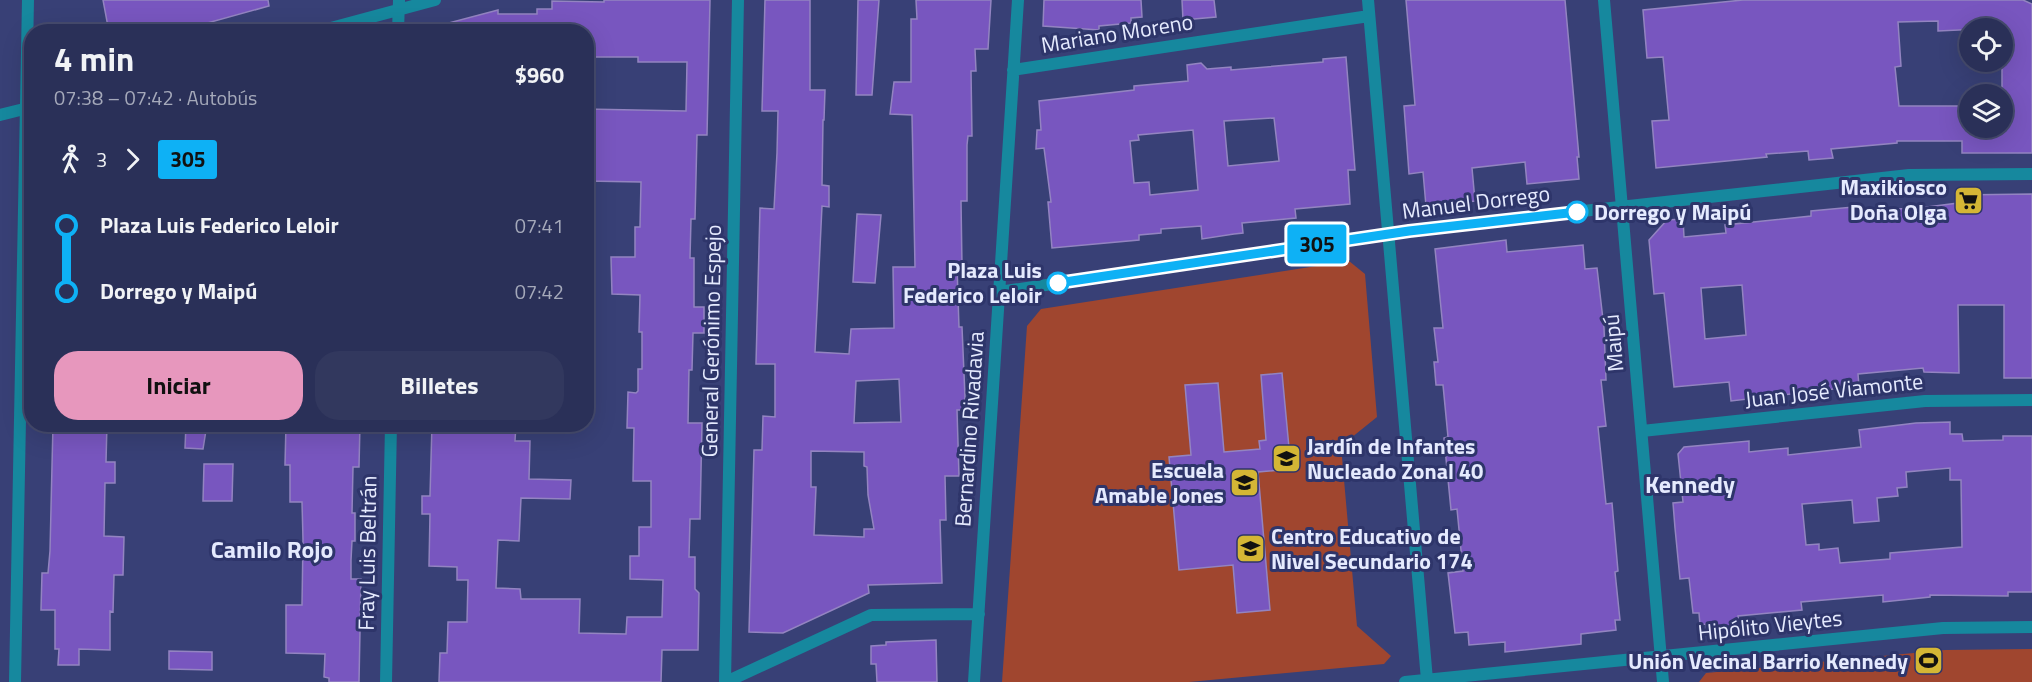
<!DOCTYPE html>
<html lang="es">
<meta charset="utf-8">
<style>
:root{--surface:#2a3058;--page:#32385e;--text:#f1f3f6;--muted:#a5a9ba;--line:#464b6e;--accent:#e797bd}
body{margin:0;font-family:"Titillium Web",sans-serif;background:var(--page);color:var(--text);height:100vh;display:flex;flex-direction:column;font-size:22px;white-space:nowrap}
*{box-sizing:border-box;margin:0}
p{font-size:20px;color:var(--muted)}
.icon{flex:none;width:33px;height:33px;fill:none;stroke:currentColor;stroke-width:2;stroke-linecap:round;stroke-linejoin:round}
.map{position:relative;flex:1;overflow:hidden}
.panel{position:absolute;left:24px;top:24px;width:570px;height:408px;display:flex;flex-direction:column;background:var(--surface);border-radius:24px;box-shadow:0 6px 24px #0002,0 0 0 2px var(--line)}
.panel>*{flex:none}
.badge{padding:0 12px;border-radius:4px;font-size:21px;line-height:39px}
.controls{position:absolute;left:1959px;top:18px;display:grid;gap:12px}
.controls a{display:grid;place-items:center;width:54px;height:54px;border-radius:50%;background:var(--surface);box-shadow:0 6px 24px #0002,0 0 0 2px var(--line);font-size:30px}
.map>.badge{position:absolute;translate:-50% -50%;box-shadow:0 0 0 3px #fff}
.legs{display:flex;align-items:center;gap:9px;height:66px;padding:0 30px;font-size:20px}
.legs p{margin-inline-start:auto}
.headline{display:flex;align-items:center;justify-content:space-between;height:102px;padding:0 30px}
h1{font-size:33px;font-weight:700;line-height:45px}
.action{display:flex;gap:12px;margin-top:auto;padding:12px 30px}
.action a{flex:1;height:69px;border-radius:24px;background:var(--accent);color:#111;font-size:24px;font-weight:700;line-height:69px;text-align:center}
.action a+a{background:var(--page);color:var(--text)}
ul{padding:0 30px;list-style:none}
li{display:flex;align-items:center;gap:21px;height:66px;font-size:22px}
li i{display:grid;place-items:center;width:9px;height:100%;margin:0 8px;background:currentColor}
li i::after{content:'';width:15px;height:15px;margin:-8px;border:4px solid;border-radius:50%;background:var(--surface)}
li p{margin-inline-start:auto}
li:first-child i{background:linear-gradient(#0000 50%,currentColor 0)}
li:last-child i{background:linear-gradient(currentColor 50%,#0000 0)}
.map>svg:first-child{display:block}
</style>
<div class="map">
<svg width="2032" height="682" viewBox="0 0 2032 682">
<rect width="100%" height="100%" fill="#384076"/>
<path fill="#a0462f" d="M1349 261 1365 274 1377 417 1341 446 1357 626 1391 656 1384 664 1189 682H1002L1027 326 1041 309Z
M2032 649V682H1699L1706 673 1945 650Z"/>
<path fill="#7856bf" stroke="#9384c1" stroke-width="1.5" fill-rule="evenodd" d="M103 0H268L269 6 175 32H109Z
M604 0H710L707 135H697L695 219H691L690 258H694V307H704V333H693L692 370H689L688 423H702L700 519H690L689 557H695V589L699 593 698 650H662L661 682H439L440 653H447L448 622H467L468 580H457V567L429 566 430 514H422V496H430L432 424H516L515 441H530L529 479 571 480 570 499 521 498 519 541 498 540 496 588 520 589 521 599H580L579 633 626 634 627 617H662L663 580 630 579V556H639V527H651V481H633L634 428H627L628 392 636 393 638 391V369H642V332H639L640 295 612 294 611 257H635V227H640L641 182 586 181V109L686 111 687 62H638V57H586V32H442L441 25 498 10V14H537V9H552V1L604 2Z
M765 0H810V90H825L824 120H823L822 185 829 186V207L822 206 815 352 849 354 851 329 894 328 893 267H915L912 115 890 114 894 82H911V19H917L916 0H991L988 49H975L976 71H971L972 136H968L967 145V201H961L962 266H957L959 327H962L965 397 964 410H957L959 476H945L946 520H940L942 583 868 585 869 593 783 633 749 632 754 450H762L763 416 775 417V364H756L760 208 774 209 777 153 778 111H762ZM899 379 901 422 854 423 856 381ZM811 451 864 452V466L867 467 868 495 874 529H864V537L814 535 816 487H811Z
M858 0H879L872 95H856Z
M1044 0H1141L1142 17 1131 18V23L1099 26V30L1043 26Z
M1182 0H1214L1216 17 1183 20Z
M1406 0H1565L1579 157H1577L1579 179 1527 184 1525 162 1472 168 1475 201 1426 206 1423 172 1409 174 1404 106 1415 105Z
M1743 0H2023L2032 4V153H1962V141H1897V143L1831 149 1833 158 1809 160 1808 151 1766 154 1767 157 1656 168 1652 121 1669 120 1663 57 1647 58 1643 10ZM1938 21V31L2002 28V128H1970V106H1899L1895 67 1901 66 1898 22Z
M1346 57 1355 170H1348L1350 204 1295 209 1296 218 1242 223 1243 233 1234 234 1202 239 1201 226 1161 229V233L1139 235V240L1052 248 1048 202H1051L1044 148 1036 149 1037 130H1041L1039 101 1134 90V86L1188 81 1187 65 1201 63 1207 69 1231 67V70L1323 62V59ZM1274 118 1279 161 1228 166 1224 121ZM1193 130 1198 190 1150 195 1149 182 1134 183 1130 141 1139 140 1138 135Z
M2032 194V378H2004V305H1958L1959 373 1924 372 1923 368 1858 374 1859 386 1731 401 1729 382 1674 387 1664 293 1654 294 1649 240 1667 220 1683 219 1684 237 1726 233 1725 225 1811 216V211L1853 207V212L1927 207 1958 203V195ZM1742 285 1746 335 1705 339 1701 288Z
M857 214 881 215 875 283 853 282Z
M1506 240 1507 252 1583 245 1585 269 1597 268 1604 328 1606 380H1601L1606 426 1598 427 1606 504 1612 503 1618 571 1615 572 1620 620H1615L1616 630 1581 634V644L1505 652V642L1469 645 1468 632 1455 633 1448 573 1463 571 1457 509 1451 510 1444 438 1448 437 1443 385H1436L1434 362H1438L1434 328H1443L1435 249Z
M1282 373 1291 469 1258 472 1270 610 1237 613 1233 565 1179 570 1169 457 1191 455 1185 385 1218 383 1224 452 1260 449 1259 441 1266 440 1261 375Z
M1950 422V434H1962L1963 441 2003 440V436H2032V592H2008V596L1930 595V597L1883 602V595L1801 602 1802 610 1738 616 1740 628 1707 631 1706 624 1700 625 1699 613H1693L1689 578 1680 579 1675 528 1673 503 1683 502 1678 454 1684 447 1749 441V452L1788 448V455L1861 447 1859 430 1916 423ZM1950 468V480H1961L1962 547 1890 553V559L1840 563 1838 548 1819 550V544L1806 545 1802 504 1852 500 1854 523 1879 521 1877 498 1898 496 1897 488 1907 487 1906 472Z
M53 424H107L106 462H115V483H105L104 536 124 537 123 575H114L113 612 110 611V650L79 649V665H58L59 649H55V610H41L42 573H48L50 551Z
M186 424H207L203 449 185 448Z
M286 424H360L359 467H353L352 513H355V541H352L351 560V579H361L359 682H329V678L324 677 325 654 286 653V605H302L303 540 302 502H290V465H285Z
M204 464H233L232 501H203Z
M936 640 937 682H877L876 664H871V646L886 645V642Z
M169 651 212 652V670L169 669Z"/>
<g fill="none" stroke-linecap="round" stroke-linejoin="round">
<path stroke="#16889e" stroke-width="12" d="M1368 0 1427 680
M1604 0 1663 682
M316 32 435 0
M398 32 399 0
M1013 70 1369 16
M0 115 32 107
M999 292 1429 228 1909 175 2032 174
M1642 431 1925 401 2032 400
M15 682 28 0
M386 682 391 424
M725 682 738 0
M726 682 871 615 979 614
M974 682 1018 0
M1405 682 1943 628 2032 627"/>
</g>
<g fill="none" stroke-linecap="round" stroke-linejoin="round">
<defs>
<path id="line-1" d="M1058 283 1409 231 1577 212"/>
</defs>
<use href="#line-1" stroke="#fff" stroke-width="14"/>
<use href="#line-1" stroke="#0eb1f5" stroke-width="9"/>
</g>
<defs>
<symbol id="supermarket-square" viewBox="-11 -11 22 22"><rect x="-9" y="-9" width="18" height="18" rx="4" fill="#d4b635" stroke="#2e356a"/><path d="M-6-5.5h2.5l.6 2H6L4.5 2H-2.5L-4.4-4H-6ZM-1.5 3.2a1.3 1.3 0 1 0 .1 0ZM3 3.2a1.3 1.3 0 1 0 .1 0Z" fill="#111"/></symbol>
<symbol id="school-square" viewBox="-11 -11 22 22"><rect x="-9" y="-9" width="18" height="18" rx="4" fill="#d4b635" stroke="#2e356a"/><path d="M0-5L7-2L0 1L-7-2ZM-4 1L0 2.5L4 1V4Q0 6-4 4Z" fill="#111"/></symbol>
<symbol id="stadium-square" viewBox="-11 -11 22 22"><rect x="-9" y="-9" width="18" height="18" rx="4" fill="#d4b635" stroke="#2e356a"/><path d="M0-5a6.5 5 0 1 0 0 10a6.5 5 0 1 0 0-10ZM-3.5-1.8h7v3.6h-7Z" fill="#111"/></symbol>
</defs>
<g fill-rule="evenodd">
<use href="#supermarket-square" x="1952" y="184" width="33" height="33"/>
<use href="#school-square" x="1270" y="442" width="33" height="33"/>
<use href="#school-square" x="1228" y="466" width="33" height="33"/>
<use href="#school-square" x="1234" y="532" width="33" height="33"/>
<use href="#stadium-square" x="1912" y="644" width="33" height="33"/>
</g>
<g fill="#fff" stroke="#0eb1f5" stroke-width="3">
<circle cx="1577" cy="212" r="10"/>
<circle cx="1058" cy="283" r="10"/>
</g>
<g text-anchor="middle" stroke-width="6" stroke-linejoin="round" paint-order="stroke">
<g font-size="22" fill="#e5eafe" stroke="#2e356a">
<text transform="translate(1117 33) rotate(-9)" y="8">Mariano Moreno</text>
<text transform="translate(1476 202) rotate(-7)" y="8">Manuel Dorrego</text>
<text transform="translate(711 341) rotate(-89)" y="8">General Gerónimo Espejo</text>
<text transform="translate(1613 343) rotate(-95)" y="8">Maipú</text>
<text transform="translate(1834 390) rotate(-6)" y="8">Juan José Viamonte</text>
<text transform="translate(969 429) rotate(-86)" y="8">Bernardino Rivadavia</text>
<text transform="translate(367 553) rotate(-89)" y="8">Fray Luis Beltrán</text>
<text transform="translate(1770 625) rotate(-6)" y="8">Hipólito Vieytes</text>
</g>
<g font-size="22" font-weight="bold" fill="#e5eafe" stroke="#2e356a" text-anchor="end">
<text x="1947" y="195">Maxikiosco<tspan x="1947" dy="25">Doña Olga</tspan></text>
<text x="1307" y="454" text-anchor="start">Jardín de Infantes<tspan x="1307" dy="25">Nucleado Zonal 40</tspan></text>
<text x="1224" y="478">Escuela<tspan x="1224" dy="25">Amable Jones</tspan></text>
<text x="1271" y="544" text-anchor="start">Centro Educativo de<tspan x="1271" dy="25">Nivel Secundario 174</tspan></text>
<text x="1908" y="669">Unión Vecinal Barrio Kennedy</text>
</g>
<g font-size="22" font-weight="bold" fill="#e5eafe" stroke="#2e356a" text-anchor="start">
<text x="1594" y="220">Dorrego y Maipú</text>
<text x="1042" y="278" text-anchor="end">Plaza Luis<tspan x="1042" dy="25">Federico Leloir</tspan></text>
</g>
<g font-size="24" font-weight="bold" fill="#e5eafe" stroke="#2e356a">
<text x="1690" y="493">Kennedy</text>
<text x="272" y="558">Camilo Rojo</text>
</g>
</g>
</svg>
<div class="controls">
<a><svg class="icon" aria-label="locate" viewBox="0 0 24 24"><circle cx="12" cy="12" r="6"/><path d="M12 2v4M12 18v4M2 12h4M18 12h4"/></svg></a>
<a><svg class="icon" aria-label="layers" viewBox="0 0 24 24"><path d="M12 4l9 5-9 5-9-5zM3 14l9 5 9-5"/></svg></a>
</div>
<b class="badge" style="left:1317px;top:244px;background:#0eb1f5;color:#111">305</b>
<section class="panel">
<div class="headline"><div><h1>4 min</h1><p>07:38 – 07:42 · Autobús</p></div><b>$960</b></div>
<div class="legs"><svg class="icon" aria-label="walk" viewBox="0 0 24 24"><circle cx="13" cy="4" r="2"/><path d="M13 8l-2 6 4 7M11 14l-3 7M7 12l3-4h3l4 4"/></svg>3<svg class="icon" aria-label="forward" viewBox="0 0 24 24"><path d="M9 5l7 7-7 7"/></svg><b class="badge" style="background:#0eb1f5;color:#111">305</b></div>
<ul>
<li><i style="color:#0eb1f5"></i><b>Plaza Luis Federico Leloir</b><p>07:41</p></li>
<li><i style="color:#0eb1f5"></i><b>Dorrego y Maipú</b><p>07:42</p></li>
</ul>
<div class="action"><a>Iniciar</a><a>Billetes</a></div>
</section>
</div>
